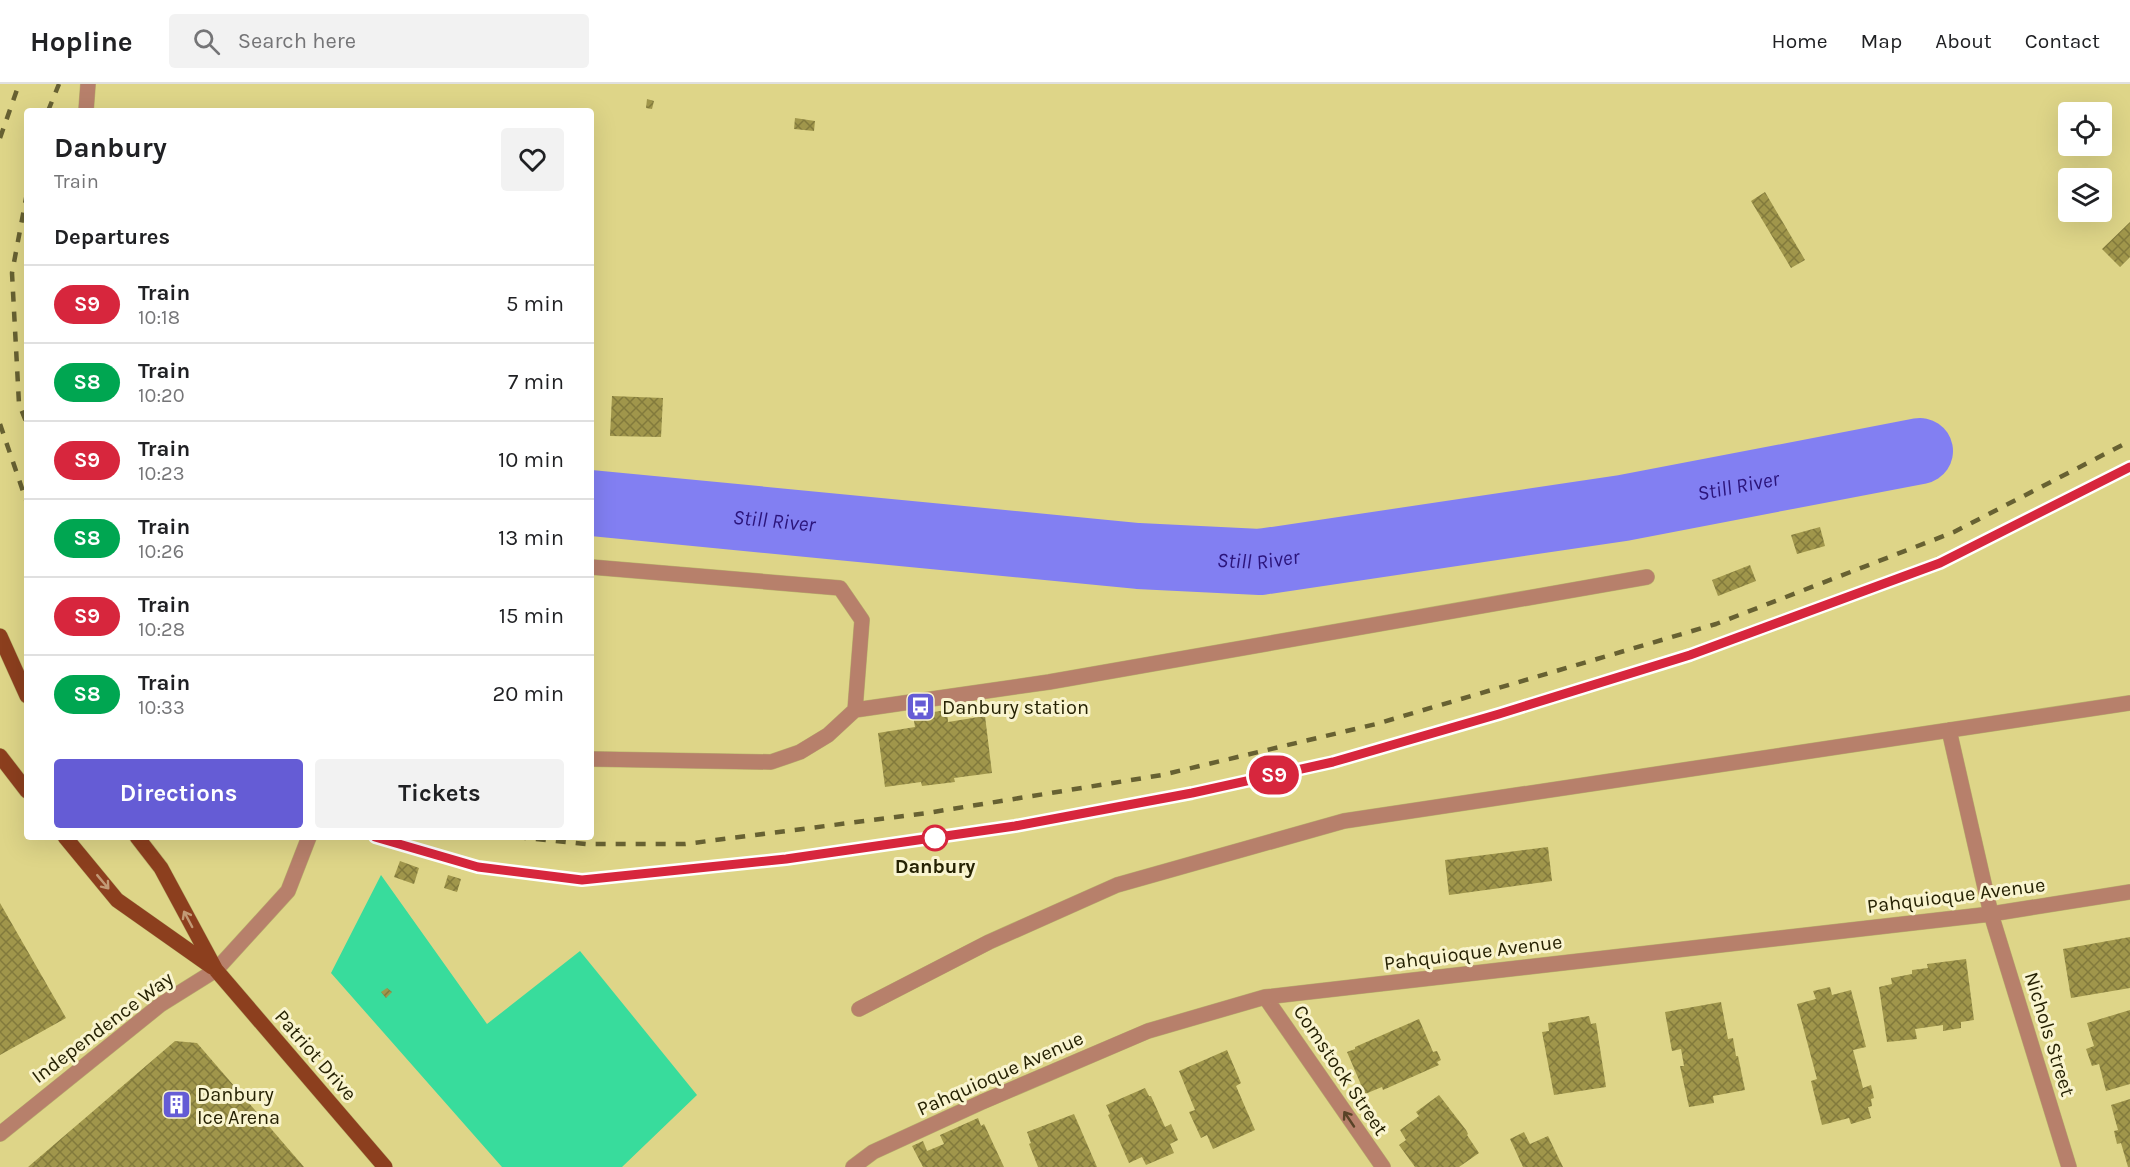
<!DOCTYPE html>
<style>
:root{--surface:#fff;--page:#f2f2f2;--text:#202124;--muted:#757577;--line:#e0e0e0;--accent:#655cd5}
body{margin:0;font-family:Karla,sans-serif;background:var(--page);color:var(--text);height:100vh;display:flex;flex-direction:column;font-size:22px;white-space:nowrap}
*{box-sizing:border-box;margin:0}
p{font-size:20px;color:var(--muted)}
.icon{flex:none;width:33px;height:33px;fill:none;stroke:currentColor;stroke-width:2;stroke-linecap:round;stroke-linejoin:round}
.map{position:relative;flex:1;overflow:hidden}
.drawer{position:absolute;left:24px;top:24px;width:570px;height:732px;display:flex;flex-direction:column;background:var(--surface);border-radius:6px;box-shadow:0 6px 24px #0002}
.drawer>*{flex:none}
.badge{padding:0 12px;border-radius:20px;font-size:21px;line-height:39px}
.fabs{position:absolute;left:2058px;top:18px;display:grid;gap:12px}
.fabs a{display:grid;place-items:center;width:54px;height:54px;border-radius:6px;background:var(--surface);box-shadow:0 6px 24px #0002;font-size:30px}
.map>.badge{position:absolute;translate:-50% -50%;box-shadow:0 0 0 3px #fff}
h2{padding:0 30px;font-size:22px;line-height:54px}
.round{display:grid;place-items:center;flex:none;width:63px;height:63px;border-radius:6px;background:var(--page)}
.summary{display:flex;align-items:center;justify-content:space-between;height:102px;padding:0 30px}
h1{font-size:28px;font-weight:700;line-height:45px}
.primary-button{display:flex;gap:12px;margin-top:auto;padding:12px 30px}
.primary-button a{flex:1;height:69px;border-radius:6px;background:var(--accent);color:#fff;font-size:24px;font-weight:700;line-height:69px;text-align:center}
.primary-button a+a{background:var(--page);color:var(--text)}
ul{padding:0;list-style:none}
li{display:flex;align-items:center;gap:18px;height:78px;padding:0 30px;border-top:2px solid var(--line)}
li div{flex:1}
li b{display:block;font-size:22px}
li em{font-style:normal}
li .badge{min-width:66px;font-weight:700;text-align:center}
header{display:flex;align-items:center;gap:36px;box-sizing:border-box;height:84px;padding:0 30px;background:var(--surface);border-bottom:2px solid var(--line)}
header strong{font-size:28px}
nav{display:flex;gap:33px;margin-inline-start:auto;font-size:21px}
.search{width:420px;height:54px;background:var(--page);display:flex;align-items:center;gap:15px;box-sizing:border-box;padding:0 21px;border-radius:6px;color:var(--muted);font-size:22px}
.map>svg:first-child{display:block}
</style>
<header>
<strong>Hopline</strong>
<div class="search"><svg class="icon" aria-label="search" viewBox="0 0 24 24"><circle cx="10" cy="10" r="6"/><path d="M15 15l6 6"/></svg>Search here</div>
<nav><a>Home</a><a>Map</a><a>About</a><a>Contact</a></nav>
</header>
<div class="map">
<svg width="2130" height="1083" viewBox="0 0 2130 1083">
<defs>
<pattern id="building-cross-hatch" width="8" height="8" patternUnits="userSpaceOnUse" patternTransform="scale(1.5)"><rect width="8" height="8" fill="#a0964b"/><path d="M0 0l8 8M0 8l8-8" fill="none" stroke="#827a3c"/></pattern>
</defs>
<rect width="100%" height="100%" fill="#ded588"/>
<path fill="#38dc9c" d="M381 791 487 940 580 867 697 1011 622 1083H502L331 889Z"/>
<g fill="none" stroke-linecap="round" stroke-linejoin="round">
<path stroke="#827ff2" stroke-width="66" id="s1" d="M591 419 1138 472 1260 478 1623 424 1920 367"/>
</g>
<path fill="url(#building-cross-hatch)" d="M647 15 654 17 652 25 646 24Z
M795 34 815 37 814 47 794 45Z
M1765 108 1805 176 1791 184 1751 117Z
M2130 138V173L2120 183 2102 165Z
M612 312 663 314 661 353 610 352Z
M1820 443 1825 462 1797 470 1791 451Z
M1750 481 1756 497 1718 512 1712 496Z
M947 626 948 638 985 632 992 689 954 694 955 698 922 702 921 698 885 703 878 649 915 643 913 631Z
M1548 763 1552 797 1449 811 1445 776Z
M400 777 419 784 414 800 394 793Z
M448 791 461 795 457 808 444 804Z
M0 819 66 934 0 971Z
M2130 853V904L2071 914 2063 865Z
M1966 875 1974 936 1961 938V944L1943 947V941L1915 945 1917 955 1887 958 1879 903 1892 900 1891 894 1912 890V886L1928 884 1927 880Z
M1830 903 1832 911 1851 906 1866 963 1853 966 1863 1004 1871 1001 1874 1014 1871 1015 1872 1022 1868 1023 1871 1034 1851 1040 1849 1034 1822 1041 1811 997 1817 995 1797 920 1816 915 1813 907Z
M387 904 392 908 386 914 381 908Z
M1721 918 1728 955 1733 954 1736 972H1738L1745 1006 1713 1012 1714 1019 1689 1023 1680 982H1684L1681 965 1672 967 1665 928Z
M2130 926V1000L2106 1007 2099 980 2092 982 2086 965 2094 962 2087 939Z
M1589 932 1591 940 1596 939 1606 1003 1554 1011 1542 948 1549 947 1548 939Z
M1419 935 1433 968 1437 967 1441 976 1437 978 1439 981 1383 1006 1382 1003 1365 1010 1347 968 1355 965V963Z
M175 957 197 959 304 1083H28Z
M1227 966 1241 999 1236 1002 1255 1046 1213 1065 1207 1051 1201 1054 1189 1028 1195 1026 1179 987Z
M1145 1004 1149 1012H1151L1165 1043 1171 1040 1178 1056 1170 1060 1174 1069 1146 1081 1142 1073 1129 1079 1108 1031 1110 1030 1106 1021Z
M1439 1011 1466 1046 1468 1050 1467 1051 1479 1069 1459 1083H1415L1399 1061 1406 1056 1400 1046 1419 1032 1416 1028Z
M2130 1015V1083H2128L2121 1059 2117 1060 2114 1047 2118 1046 2111 1021Z
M1074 1030 1097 1083H1038L1029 1060 1031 1059 1027 1048Z
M978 1034 981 1042 984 1040 1004 1083H923L912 1062 923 1057 927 1067 944 1060 940 1051Z
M1524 1048 1530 1060 1548 1052 1563 1083H1523L1510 1055Z"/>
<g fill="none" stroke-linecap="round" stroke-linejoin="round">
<defs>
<path id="service" d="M86 27 88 0
M591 483 840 504 862 536 855 626
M1949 646 1991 830
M591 675 771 678 800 668 828 651 855 626 1049 598 1647 493
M859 925 989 858 1117 801 1344 737 2130 619"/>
<path id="minor" d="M1991 830 2069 1083
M1265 913 1383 1083
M0 1050 160 921 216 886 288 807 309 753
M853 1083 873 1068 982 1018 1148 947 1265 913 1991 830 2130 808"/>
<path id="primary" d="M0 552 27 612
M0 672 27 707
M65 753 117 816 212 883
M137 753 161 784 216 886 385 1083"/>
</defs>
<use href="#service" stroke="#b9b16d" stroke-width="16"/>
<use href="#minor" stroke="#b9b16d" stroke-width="16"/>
<use href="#primary" stroke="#b9b16d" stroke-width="16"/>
<use href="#service" stroke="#b7806b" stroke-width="15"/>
<use href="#minor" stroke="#b7806b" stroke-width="15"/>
<use href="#primary" stroke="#8c3f1e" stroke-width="15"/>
<path stroke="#676132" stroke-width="4.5" stroke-dasharray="10 10" stroke-linecap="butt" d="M48 27 59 0
M0 54 19 0
M27 109 12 189 19 320 27 340
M0 340 27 419
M374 753 479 783 582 796 682 787 786 775 1015 742 1192 709 1333 678 1499 630 1690 571 1940 479 2130 384
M516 753 586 760H685L927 729 1162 691 1376 640 1716 540 1954 448 2130 357"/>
</g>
<defs><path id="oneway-shaft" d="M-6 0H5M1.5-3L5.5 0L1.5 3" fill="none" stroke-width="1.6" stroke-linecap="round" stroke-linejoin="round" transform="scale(1.5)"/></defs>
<g stroke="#c29a76">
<use href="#oneway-shaft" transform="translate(103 798) rotate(50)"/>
<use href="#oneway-shaft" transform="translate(188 835) rotate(-118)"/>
</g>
<use stroke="#594327" href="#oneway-shaft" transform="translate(1349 1035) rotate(-124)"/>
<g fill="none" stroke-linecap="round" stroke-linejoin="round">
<defs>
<path id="line" d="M375 753 478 783 582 796 786 775 1015 742 1192 709 1333 678 1499 630 1690 571 1940 479 2130 383"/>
</defs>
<use href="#line" stroke="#fff" stroke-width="14"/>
<use href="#line" stroke="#d7263d" stroke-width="9"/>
</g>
<defs>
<symbol id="bus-square" viewBox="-11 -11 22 22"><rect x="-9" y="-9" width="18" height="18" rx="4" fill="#655cd5" stroke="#f9f4cf"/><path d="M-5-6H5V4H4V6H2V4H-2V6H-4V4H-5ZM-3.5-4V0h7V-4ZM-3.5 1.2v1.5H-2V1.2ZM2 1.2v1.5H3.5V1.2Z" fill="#fff"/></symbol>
<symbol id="building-square" viewBox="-11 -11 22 22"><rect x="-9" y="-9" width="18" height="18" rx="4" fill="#655cd5" stroke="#f9f4cf"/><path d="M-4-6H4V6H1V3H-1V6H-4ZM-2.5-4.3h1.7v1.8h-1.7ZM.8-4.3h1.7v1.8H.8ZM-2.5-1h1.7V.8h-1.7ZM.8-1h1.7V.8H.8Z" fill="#fff"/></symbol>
</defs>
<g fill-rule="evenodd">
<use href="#bus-square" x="904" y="606" width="33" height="33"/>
<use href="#building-square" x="160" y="1004" width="33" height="33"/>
</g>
<circle fill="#fff" stroke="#d7263d" stroke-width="3" cx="935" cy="754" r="12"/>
<g text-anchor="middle" stroke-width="6" stroke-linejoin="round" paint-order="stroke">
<g font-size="20" fill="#262203" stroke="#f9f4cf" text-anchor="start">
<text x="942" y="630">Danbury station</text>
<text x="197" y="1017">Danbury<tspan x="197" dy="23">Ice Arena</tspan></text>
</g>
<g font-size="20" font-weight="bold" fill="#262203" stroke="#f9f4cf">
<text x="935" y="789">Danbury</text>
</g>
<g font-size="20" fill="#262203" stroke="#f9f4cf">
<text transform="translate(1956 811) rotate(-7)" y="7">Pahquioque Avenue</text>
<text transform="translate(1473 868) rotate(-7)" y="7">Pahquioque Avenue</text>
<text transform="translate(102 943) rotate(-37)" y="7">Independence Way</text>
<text transform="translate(2050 950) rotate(73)" y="7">Nichols Street</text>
<text transform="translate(316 971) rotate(49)" y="7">Patriot Drive</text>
<text transform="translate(1341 986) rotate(56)" y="7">Comstock Street</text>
<text transform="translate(1000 989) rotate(-24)" y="7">Pahquioque Avenue</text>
</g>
<g font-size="21" font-style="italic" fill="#2b147b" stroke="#f9f4cf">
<text dy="7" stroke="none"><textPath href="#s1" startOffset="1156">Still River</textPath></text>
<text dy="7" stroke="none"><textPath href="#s1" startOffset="184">Still River</textPath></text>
<text dy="7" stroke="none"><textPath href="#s1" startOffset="670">Still River</textPath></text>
</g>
</g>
</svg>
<div class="fabs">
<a><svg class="icon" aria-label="locate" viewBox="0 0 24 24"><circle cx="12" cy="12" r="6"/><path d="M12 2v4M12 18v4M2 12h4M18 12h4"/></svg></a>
<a><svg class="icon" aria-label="layers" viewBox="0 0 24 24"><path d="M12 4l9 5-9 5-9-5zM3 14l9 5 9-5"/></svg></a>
</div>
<b class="badge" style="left:1274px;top:691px;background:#d7263d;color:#fff">S9</b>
<section class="drawer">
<div class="summary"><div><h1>Danbury</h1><p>Train</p></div><a class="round"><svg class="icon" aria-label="heart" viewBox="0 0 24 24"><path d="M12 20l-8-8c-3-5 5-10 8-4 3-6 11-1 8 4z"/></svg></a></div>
<h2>Departures</h2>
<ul>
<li><span class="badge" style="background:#d7263d;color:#fff">S9</span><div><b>Train</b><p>10:18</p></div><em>5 min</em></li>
<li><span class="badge" style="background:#00a651;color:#fff">S8</span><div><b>Train</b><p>10:20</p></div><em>7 min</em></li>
<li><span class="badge" style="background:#d7263d;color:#fff">S9</span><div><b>Train</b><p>10:23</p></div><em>10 min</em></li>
<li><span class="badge" style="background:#00a651;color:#fff">S8</span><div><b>Train</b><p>10:26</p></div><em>13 min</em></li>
<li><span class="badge" style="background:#d7263d;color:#fff">S9</span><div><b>Train</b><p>10:28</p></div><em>15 min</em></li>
<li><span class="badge" style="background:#00a651;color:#fff">S8</span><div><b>Train</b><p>10:33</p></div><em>20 min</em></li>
</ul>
<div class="primary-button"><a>Directions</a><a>Tickets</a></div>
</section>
</div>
